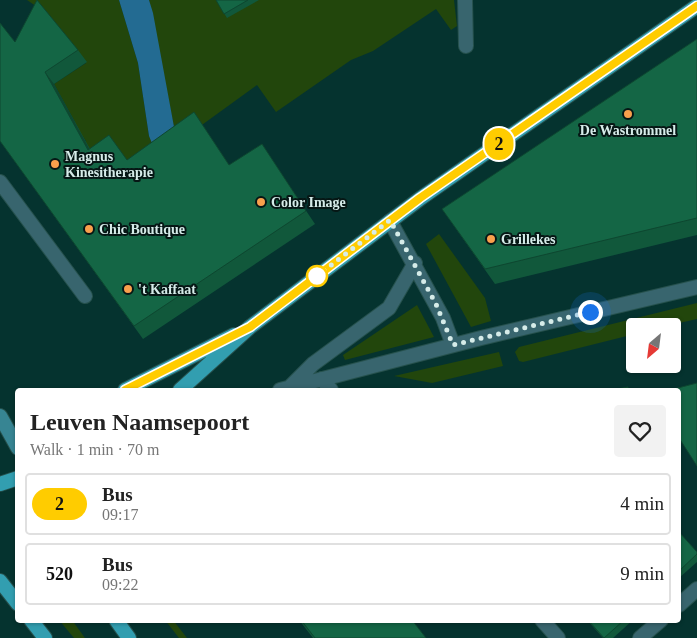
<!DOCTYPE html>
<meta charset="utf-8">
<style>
:root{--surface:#fff;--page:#f2f2f2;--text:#222;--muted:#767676;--line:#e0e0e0}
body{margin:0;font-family:Georgia,serif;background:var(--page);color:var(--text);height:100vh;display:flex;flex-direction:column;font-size:19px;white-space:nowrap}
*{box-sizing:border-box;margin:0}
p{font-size:16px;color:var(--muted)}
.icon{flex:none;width:28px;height:28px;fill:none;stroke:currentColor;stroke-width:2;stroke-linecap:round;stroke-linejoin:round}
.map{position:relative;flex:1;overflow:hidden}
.drawer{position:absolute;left:15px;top:388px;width:666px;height:235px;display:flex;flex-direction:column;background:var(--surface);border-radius:5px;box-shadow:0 1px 4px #0004}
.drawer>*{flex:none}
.badge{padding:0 10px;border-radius:16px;font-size:18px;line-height:32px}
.needle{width:32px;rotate:208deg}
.fabs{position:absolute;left:626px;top:318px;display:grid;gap:10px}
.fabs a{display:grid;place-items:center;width:55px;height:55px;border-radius:5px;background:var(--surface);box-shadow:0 1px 4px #0004;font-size:25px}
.you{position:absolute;width:25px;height:25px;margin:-12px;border:4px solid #fff;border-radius:50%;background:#1a73e8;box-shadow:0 0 0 8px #1a73e833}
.map>.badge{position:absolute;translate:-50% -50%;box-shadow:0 0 0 2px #fff}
.round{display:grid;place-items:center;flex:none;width:52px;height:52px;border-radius:5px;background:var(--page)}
.overview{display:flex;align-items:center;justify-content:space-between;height:85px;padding:0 15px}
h1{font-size:24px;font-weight:700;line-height:38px}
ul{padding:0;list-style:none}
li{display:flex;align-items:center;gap:15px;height:62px;margin:0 10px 8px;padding:0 5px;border:2px solid var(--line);border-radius:5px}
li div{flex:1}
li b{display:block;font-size:19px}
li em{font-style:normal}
li .badge{min-width:55px;font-weight:700;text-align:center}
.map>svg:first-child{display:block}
</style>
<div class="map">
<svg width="697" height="638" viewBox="0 0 697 638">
<rect width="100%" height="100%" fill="#05332f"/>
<path fill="#22460c" d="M27 0H119L138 63 149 136 184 194 79 147 86 141 73 123 75 122 54 84 86 63 46 13Z
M149 0H454L457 26 451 30 436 9 373 51 351 60 276 112 257 85 177 143Z
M439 234 485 298 491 321 471 327 426 244Z
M697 303V319L666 326H635V334L523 362 519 361 515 352 519 347Z
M417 305 434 337 345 360 343 355Z
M499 352 503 366 432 383 394 376Z
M59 620H72L85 638H74Z
M165 620H173L187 638H179Z"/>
<path fill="#236b92" d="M119 0H149L153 13 177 143 156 153 149 136 138 63Z"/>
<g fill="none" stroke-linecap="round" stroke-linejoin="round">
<defs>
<path id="service" d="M322 379 331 390
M679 605 697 589
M542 620 558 638
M640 638 661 620"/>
<path id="minor" d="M465 0 466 46
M0 182 85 296
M390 221 443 318 453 345
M290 387 313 364 389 308 415 263
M280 390 481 338 697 287"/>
<path id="secondary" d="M0 416 18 448"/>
<path id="primary" d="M125 390 234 335
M180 390 250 327 421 198 697 6
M0 484 18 478
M0 581 18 604
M31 620 45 638
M116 620 129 638"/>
</defs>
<use href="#service" stroke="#26514d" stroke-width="16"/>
<use href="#minor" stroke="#26514d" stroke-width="16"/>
<use href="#secondary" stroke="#26514d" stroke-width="16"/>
<use href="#primary" stroke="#26514d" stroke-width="16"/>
<use href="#service" stroke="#38656e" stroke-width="14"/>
<use href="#minor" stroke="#38656e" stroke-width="14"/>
<use href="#secondary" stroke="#378593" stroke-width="14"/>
<use href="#primary" stroke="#329eb0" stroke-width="14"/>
</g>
<path fill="#11583b" d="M216 0H259L227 18Z
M697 39V235L495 284 442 209Z
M15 42 78 50 87 62 54 84 90 149 127 160 230 165 270 157 315 224 143 339 0 141Z
M679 532 697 552V562L679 578Z
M299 620H412L426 638H313Z
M587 620H633L613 638H603Z"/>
<path fill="#0e4730" d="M45 72 54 84 97 163 88 150Z"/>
<path fill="#146645" stroke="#0e4730" d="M37 0 78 50 45 72 88 150 109 135 127 160 194 112 229 165 262 144 306 211 134 326 0 141V23L15 42Z
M216 0H248L224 14Z
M697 39V218L485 269 442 209Z
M697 383V466L679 438V390H670Z
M628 387V390H612Z
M679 532 697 552V554L679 571Z
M301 620H412L426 638H315Z
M588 620H624L604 638Z"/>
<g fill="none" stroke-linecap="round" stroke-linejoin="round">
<defs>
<path id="line" d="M125 390 250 327 420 198 697 6"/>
</defs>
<use href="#line" stroke="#fff" stroke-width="11"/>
<use href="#line" stroke="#fc0" stroke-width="8"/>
<path stroke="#d6ece9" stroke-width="5" stroke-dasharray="0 9" d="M317 276 390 220 436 304 453 345 590 312"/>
</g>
<g fill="#f9a04c" stroke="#061715" stroke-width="2">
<circle cx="628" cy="114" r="5"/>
<circle cx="55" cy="164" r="5"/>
<circle cx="261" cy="202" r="5"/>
<circle cx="89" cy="229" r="5"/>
<circle cx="491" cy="239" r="5"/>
<circle cx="128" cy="289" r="5"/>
</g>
<circle fill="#fff" stroke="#fc0" stroke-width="2.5" cx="317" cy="276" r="10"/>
<g text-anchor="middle" stroke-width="4" stroke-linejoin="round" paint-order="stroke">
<g font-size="14" font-weight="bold" fill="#d6ece9" stroke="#061715" text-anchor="start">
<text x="628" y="135" text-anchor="middle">De Wastrommel</text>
<text x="65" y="161">Magnus<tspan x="65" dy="16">Kinesitherapie</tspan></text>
<text x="271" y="207">Color Image</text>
<text x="99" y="234">Chic Boutique</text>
<text x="501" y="244">Grillekes</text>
<text x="138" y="294">'t Kaffaat</text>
</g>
</g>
</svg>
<div class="fabs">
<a><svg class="needle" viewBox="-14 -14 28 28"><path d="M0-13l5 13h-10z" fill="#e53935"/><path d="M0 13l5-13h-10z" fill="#767676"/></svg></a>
</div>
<div class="you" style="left:590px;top:312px"></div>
<b class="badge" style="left:499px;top:144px;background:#fc0;color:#111">2</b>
<section class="drawer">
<div class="overview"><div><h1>Leuven Naamsepoort</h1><p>Walk · 1 min · 70 m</p></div><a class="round"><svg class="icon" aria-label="heart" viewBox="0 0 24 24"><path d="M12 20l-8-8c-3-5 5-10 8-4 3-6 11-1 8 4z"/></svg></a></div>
<ul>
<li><span class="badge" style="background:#fc0;color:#111">2</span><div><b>Bus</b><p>09:17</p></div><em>4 min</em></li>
<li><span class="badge" style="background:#fff;color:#111">520</span><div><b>Bus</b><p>09:22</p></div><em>9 min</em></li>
</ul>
</section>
</div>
